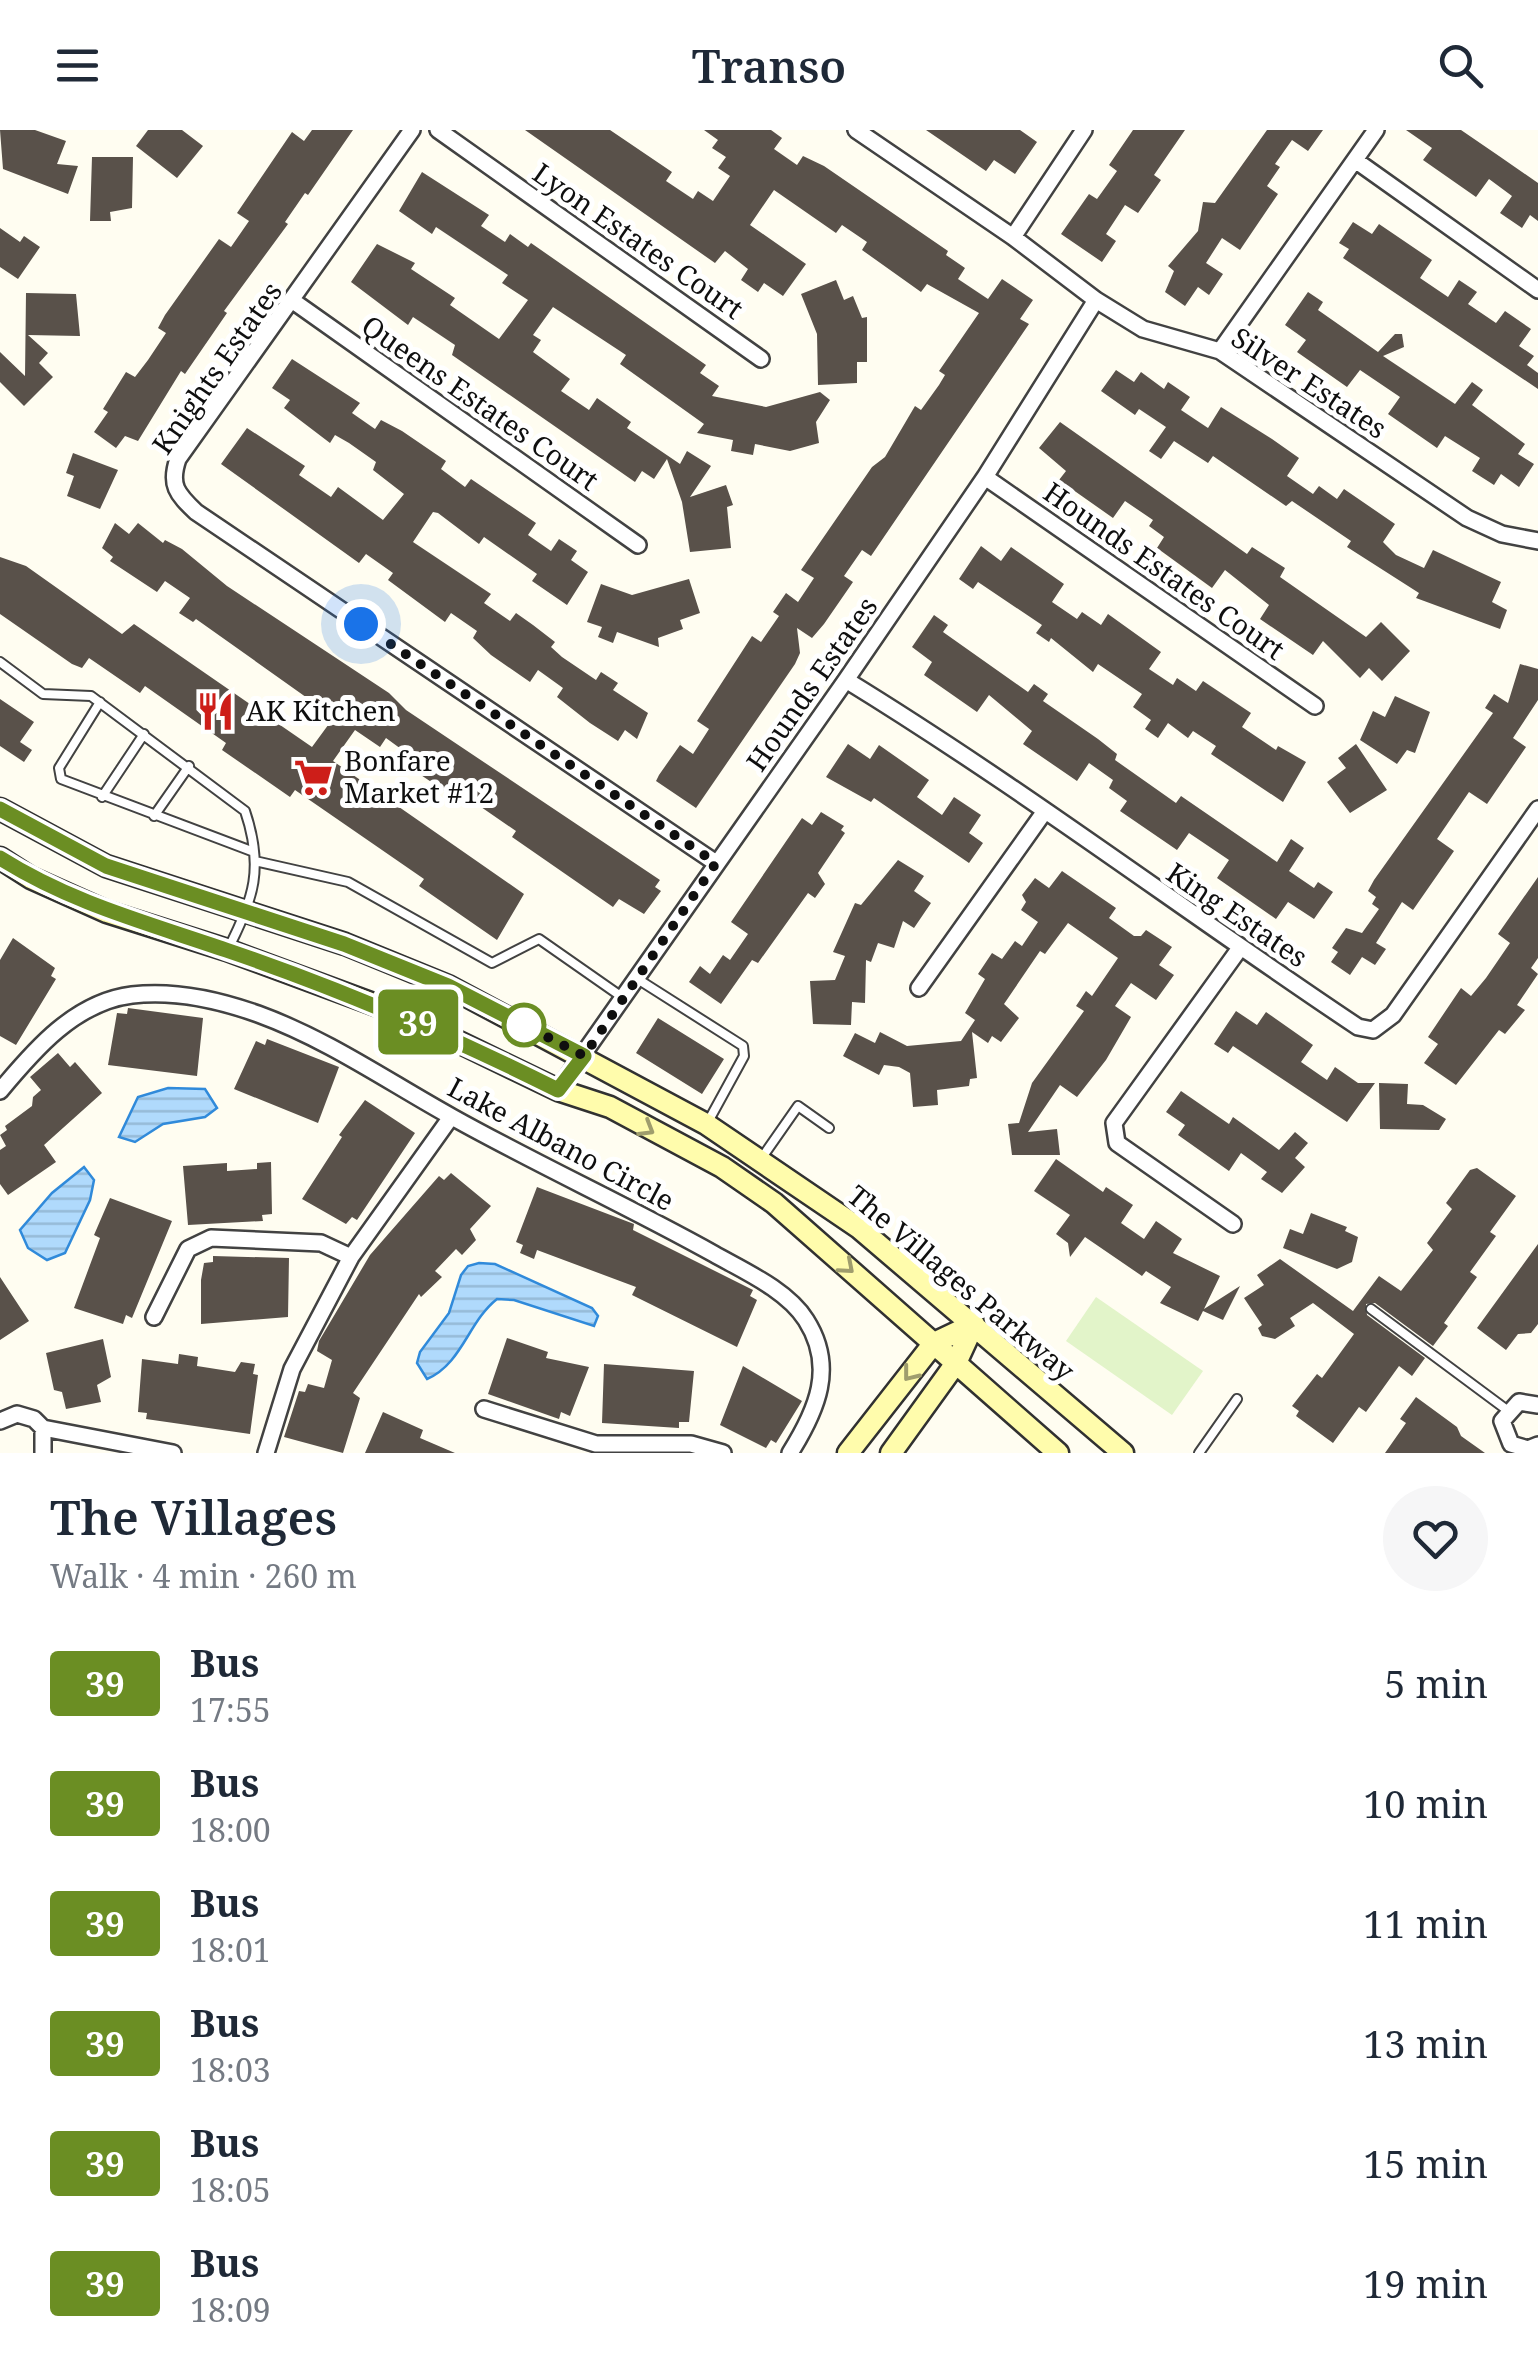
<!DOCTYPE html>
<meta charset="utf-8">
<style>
:root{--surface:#fff;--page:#f6f6f7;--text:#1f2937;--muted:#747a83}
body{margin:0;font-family:"Noto Serif",serif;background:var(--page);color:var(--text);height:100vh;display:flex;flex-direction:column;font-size:38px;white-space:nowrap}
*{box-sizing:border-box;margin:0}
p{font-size:32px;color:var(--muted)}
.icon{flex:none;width:55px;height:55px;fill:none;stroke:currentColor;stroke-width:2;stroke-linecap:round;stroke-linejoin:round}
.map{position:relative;height:1323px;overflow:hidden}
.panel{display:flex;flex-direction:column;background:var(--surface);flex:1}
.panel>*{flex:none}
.badge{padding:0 20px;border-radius:8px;font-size:35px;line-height:65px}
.you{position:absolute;width:50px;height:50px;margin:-25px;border:8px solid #fff;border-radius:50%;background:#1a73e8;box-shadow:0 0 0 15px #1a73e833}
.map>.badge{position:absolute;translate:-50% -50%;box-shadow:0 0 0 5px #fff}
.round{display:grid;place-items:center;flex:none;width:105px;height:105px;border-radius:52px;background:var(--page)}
.summary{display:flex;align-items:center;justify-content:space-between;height:170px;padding:0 50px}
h1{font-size:48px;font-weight:600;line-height:75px}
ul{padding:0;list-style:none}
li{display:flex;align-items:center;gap:30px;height:120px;padding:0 50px}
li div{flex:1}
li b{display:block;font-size:38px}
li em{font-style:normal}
li .badge{min-width:110px;font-weight:700;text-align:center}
header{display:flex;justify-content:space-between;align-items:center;height:130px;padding:0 50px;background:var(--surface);font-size:45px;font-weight:600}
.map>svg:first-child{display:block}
</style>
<header><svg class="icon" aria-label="menu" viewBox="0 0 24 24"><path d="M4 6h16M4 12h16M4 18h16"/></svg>Transo<svg class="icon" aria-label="search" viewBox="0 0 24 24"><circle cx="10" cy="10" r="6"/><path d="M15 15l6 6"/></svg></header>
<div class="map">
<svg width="1538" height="1323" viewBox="0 0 1538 1323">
<defs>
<pattern id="water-rules" width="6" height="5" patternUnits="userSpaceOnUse" patternTransform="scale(2.5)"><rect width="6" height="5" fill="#b0dafc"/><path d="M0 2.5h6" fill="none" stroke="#96bad7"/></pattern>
</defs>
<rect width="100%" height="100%" fill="#fffdf1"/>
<path fill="#e2f4c9" d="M1096 1167 1203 1241 1172 1285 1066 1211Z"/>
<path fill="url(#water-rules)" stroke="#308ada" stroke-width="2.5" d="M168 958 205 959 217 978 205 987 163 994 135 1012 119 1007 138 967Z
M84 1037 94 1050 90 1070 65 1123 47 1130 28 1118 20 1100 52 1063Z
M479 1133 495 1134 592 1178 598 1186 594 1196 514 1170 497 1169C468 1192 462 1234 427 1249L417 1233 420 1222 449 1183 461 1145 468 1136Z"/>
<path fill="#59514a" d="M0 0H35L66 11 57 34 78 36 68 64 3 39Z
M148 0H182L203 16 177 48 136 16Z
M312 0H353L308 65 305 63 285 92 288 94 224 181 227 183 185 244 181 241 138 311 125 306 116 318 94 302 108 282 103 279 126 242 135 247 148 230 166 203 158 198 165 185 219 109 231 117 249 91 237 83 292 2 304 11Z
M525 0H610L672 42 666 51 693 69 698 61 713 71 730 46 718 38 726 27 712 18 718 10 704 0H771L782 8 774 19 797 35 803 26 824 36 948 121 946 125 965 138 958 149 988 169 1002 149 1033 170 1020 189 1029 194 871 426 862 420 844 446 853 452 824 494 812 508 797 498 800 523 795 534 696 678 656 651 659 645 680 615 693 624 709 599 697 591 752 506 761 512 779 486 773 482 786 463 798 472 814 448 801 440 872 337 885 327 915 276 921 280 939 255 945 245 939 241 979 183 927 154 921 162 862 120 867 112 842 95 836 103 774 60 750 95 806 134 783 166 764 153 758 162 741 150 748 139 725 121 715 133Z
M926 0H1020L1037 12 1015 44 994 30 986 41Z
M1133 0H1185L1154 45 1161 50 1138 83 1125 75 1106 104 1116 111 1102 132 1061 104 1089 64 1097 69 1117 41 1109 35Z
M1267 0H1323L1308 21 1292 10 1275 34 1280 37 1267 56 1278 64 1240 120 1222 108 1206 133 1223 144 1209 165 1198 157 1185 176 1165 162 1174 141 1168 136 1198 101 1203 72 1215 73Z
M1406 0H1461L1499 26 1538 53V91L1530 85 1522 98 1500 83 1512 66 1489 49 1476 67 1423 30 1432 18Z
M92 27H133L132 78 110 82 111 91H90Z
M422 42 489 85 481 96 505 112 510 104 528 117 531 113 706 235 700 243 719 256 712 266 766 277 820 262 830 270 816 292 819 313 790 321 755 314 753 325 731 321 733 310 697 303 704 294 620 234 626 225 553 177 533 205 541 210 533 222 570 249 561 261 589 280 597 268 631 292 627 298 680 334 687 321 711 336 690 367 726 355 733 375 727 377 731 418 690 422 682 372 667 329 654 349 642 341 635 352 452 225 455 215 413 187 408 195 351 152 377 114 415 133 411 139 455 168 450 175 499 209 528 170 502 153 508 145 436 97 432 104 399 81Z
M1353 92 1372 104 1379 94 1432 130 1420 148 1448 167 1459 150 1477 162 1468 174 1496 193 1505 181 1531 199 1519 216 1534 226 1527 235 1538 243V259L1343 128 1349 119 1339 113Z
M0 98 20 112 24 106 40 117 18 149 0 137Z
M836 150 844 170 853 166 862 188 867 187V232H857V253L818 255 817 204 801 164Z
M1308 162 1323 172 1318 180 1378 222 1395 204H1402L1404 217 1383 226 1455 274 1472 252 1483 260 1472 275 1525 314 1518 324 1534 334 1519 357 1501 344 1494 355 1472 341 1480 328 1445 306 1437 318 1388 284 1400 267 1360 240 1347 257 1297 222 1306 210 1285 195Z
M26 163 76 164 80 206 28 205 48 223 39 233 53 247 24 276 0 252V222L25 246Z
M292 229 360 273 352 283 375 299 381 290 402 301 446 331 441 339 465 357 471 349 536 393 528 405 551 421 559 409 577 421 571 430 588 442 567 475 532 451 537 444 484 407 479 414 438 383 433 382 413 412 491 464 484 473 510 491 516 483 533 495 555 512 551 517 562 527 596 550 601 542 618 553 613 560 648 583 637 609 625 600 618 611 590 593 557 567 563 558 538 540 530 552 491 525 473 508 477 501 451 483 445 492 388 450 393 443 366 424 359 433 221 334 247 298 305 336 299 345 331 367 338 357 383 390 404 364 373 340 376 332 349 313 335 305 330 313 284 278 290 270 272 258Z
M1116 240 1134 252 1141 242 1164 259 1168 252 1190 267 1181 280 1208 298 1221 277 1272 309 1299 328 1287 346 1313 364 1319 356 1337 369 1344 359 1395 394 1383 412 1396 425 1424 438 1433 420 1501 452 1492 472 1507 480 1500 499 1416 468 1419 463 1347 417 1351 411 1292 371 1286 376 1213 326 1208 333 1174 311 1161 329 1149 321 1166 297 1139 279 1135 285 1101 261Z
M1060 292 1247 424 1252 417 1285 438 1280 447 1366 507 1381 492 1410 521 1382 551 1369 538 1360 548 1323 511 1313 525 1260 489 1269 475 1225 440 1212 458 1157 418 1164 407 1149 396 1153 390 1125 371 1113 388 1059 350 1066 341 1039 318Z
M73 323 118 340 100 379 67 366 74 346 66 343Z
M115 393 129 404 138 393 163 413 165 410 182 419 227 456 389 563 406 580 660 750 655 757 661 761 644 784 619 769 613 777 512 707 516 701 468 668 464 674 406 635 412 627 386 608 380 617 355 600 333 631 524 764 497 810 419 756 424 749 295 660 290 667 222 620 226 613 145 556 140 563 89 528 82 538 72 534 0 484V427L26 436 122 504 134 494 312 617 334 587 196 489 193 492 179 483 190 468 165 451 157 462 110 431 113 427 102 418Z
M981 416 1001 431 1011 417 1064 454 1052 472 1077 489 1082 482 1101 495 1108 484 1161 522 1149 539 1173 555 1177 548 1196 561 1203 551 1251 583 1242 597 1276 620 1278 616 1306 632 1283 672 1211 624 1216 616 1193 601 1188 608 1168 593 1158 608 1145 599 1151 590 1133 577 1142 564 1098 534 1093 542 1051 508 1049 512 1036 503 1042 495 978 452 973 459 959 449Z
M689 449 700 483 680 490 683 499 658 508 659 517 617 502 613 513 598 507 602 497 587 492 601 454 632 465Z
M934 485 948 495 943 502 1028 562 1034 554 1048 564 1043 571 1098 609 1117 624 1115 630 1176 673 1181 666 1277 732 1291 709 1304 718 1289 741 1314 758 1318 752 1333 762 1314 789 1288 772 1276 789 1217 748 1229 730 1189 703 1177 720 1120 681 1127 671 1109 658 1113 650 1089 633 1077 651 1023 614 1032 601 989 565 977 582 924 545 932 532 912 517Z
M1520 534 1538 539V570L1513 608 1526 617 1487 674 1469 662 1437 709 1454 721 1413 780 1402 772 1376 813 1386 819 1375 835 1362 827 1350 845 1331 832 1338 822 1332 818 1346 798 1362 803 1379 779 1372 774 1376 767 1368 761 1374 750 1493 583 1485 578 1494 564 1508 573Z
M1395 566 1430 582 1415 623 1407 620 1397 634 1360 610 1373 581 1385 587Z
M0 569 34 592 20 612 32 620 24 632 0 616Z
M848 614 870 629 879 615 929 650 917 667 942 685 954 667 981 685 969 703 983 713 969 733 874 668 871 672 826 647Z
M1356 614 1387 660 1350 683 1327 652 1346 638 1338 628Z
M821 682 844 696 841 700 845 703 818 743 825 754 815 768 808 763 758 833 752 830 721 874 689 852 700 836 710 844 723 825 730 830 748 804 731 792 802 688 812 695Z
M898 730 924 746 914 761 931 773 914 798 903 791 894 818 878 813 871 832 866 830 865 873 852 872 851 895 813 894 810 851 835 850 845 826 833 822 855 773 861 775Z
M1062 741 1116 778 1109 788 1134 806H1141L1146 800 1172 817 1159 835 1174 845 1156 870 1131 853 1115 876 1131 887 1106 930 1077 967 1060 955 1028 1002 1057 999 1060 1025H1012L1008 994 1019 993 1032 953 1084 881 1076 876 1086 861 1092 866 1118 828 1068 793 1045 824 1040 821 1004 874 1019 888 1001 912 992 906 988 913 972 902 977 948 970 949 969 956 937 960 938 975 913 977 910 943 899 937 884 935 879 945 843 926 855 903 875 913 880 902 907 916 961 911 975 890 965 883 985 849 978 844 992 823 1002 829 1015 811 1022 816 1038 792 1021 780 1026 772 1022 765 1035 748 1049 758Z
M1538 747V828L1531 838 1538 844 1517 875 1525 880 1505 904 1499 900 1456 955 1424 933 1438 914 1428 907 1461 858 1471 866 1486 848 1510 813 1498 804Z
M13 808 55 838 51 846 56 849 16 915 0 906V830Z
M128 878 203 888 197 946 108 935 117 883 127 884Z
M1236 881 1257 895 1266 882 1313 915 1301 932 1327 950 1335 937 1358 953H1375L1347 992 1233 916 1228 923 1214 914Z
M658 888 724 929 702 964 636 923Z
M267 909 339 937 318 993 234 959 256 911 265 915Z
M58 923 70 937 75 932 102 963 44 1015 56 1032 8 1065 0 1054V1020L6 1016 0 1005 7 1000 5 996 32 976 33 967 41 960 30 947Z
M1379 953 1408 954 1407 974 1423 975 1446 989 1439 1000 1380 999Z
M1181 961 1229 994 1233 987 1279 1020 1295 1002 1308 1013 1295 1028 1305 1037 1282 1063 1261 1049 1267 1042 1241 1023 1229 1041 1178 1005 1185 995 1166 982Z
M365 970 415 1003 357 1090 352 1087 346 1094 302 1069 342 1007 339 1005Z
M1056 1029 1103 1062 1106 1057 1133 1075 1121 1093 1144 1109 1156 1091 1182 1109 1173 1123 1220 1146 1204 1179 1240 1156 1223 1190 1203 1181 1198 1191 1160 1173 1171 1157 1146 1141 1142 1146 1085 1107 1070 1127 1068 1113 1056 1104 1070 1085 1034 1061Z
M271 1032 272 1084 262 1085 263 1091 188 1095 183 1036 227 1033V1041L257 1039V1033Z
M1477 1038 1516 1066 1490 1102 1496 1106 1470 1142 1477 1147 1444 1193 1448 1196 1433 1216 1375 1173 1366 1174 1367 1185 1425 1228 1412 1246 1399 1236 1366 1282 1359 1277 1333 1313 1296 1286 1299 1281 1292 1276 1317 1244 1322 1248 1354 1204 1313 1173 1290 1188 1295 1196 1275 1209 1262 1206 1258 1198 1262 1195 1244 1168 1264 1155 1257 1145 1280 1129 1353 1181 1379 1146 1401 1161 1433 1120 1427 1113 1452 1079 1446 1073 1470 1040Z
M451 1043 491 1076 470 1099 476 1110 462 1125 456 1119 435 1141 442 1147 421 1167 419 1164 353 1263 360 1268 343 1323 284 1307 299 1261 305 1262 308 1254 324 1258 332 1230 317 1221 319 1211 370 1125 439 1046 444 1050Z
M537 1057 634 1094 633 1100 753 1160 750 1166 757 1170 737 1217 632 1165 636 1157 537 1120 534 1129 520 1123 523 1115 516 1112Z
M110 1068 172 1091 132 1188 126 1185 123 1194 74 1178 100 1108 94 1105Z
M1311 1083 1347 1097 1345 1101 1358 1107 1352 1132 1337 1139 1283 1118 1290 1099 1303 1104Z
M1538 1114V1194L1531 1203 1518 1204 1506 1220 1477 1198Z
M213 1126 289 1128 288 1187 201 1194V1150L204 1133 213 1132Z
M0 1147 29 1191 0 1210Z
M507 1208 548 1222 546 1228 589 1237 570 1286 561 1282 559 1289 488 1264Z
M103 1209 111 1247 97 1255 101 1272 66 1279 62 1262 54 1260 46 1223Z
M179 1224 198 1227 197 1236 235 1242 241 1232 255 1234 253 1244 258 1245 250 1304 146 1289 147 1283 138 1282 142 1229 178 1234Z
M604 1234 694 1241 689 1292H679V1298L602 1293Z
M743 1236 802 1271 776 1313 771 1310 766 1318 720 1295Z
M1416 1267 1457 1297 1461 1306 1485 1323H1385L1406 1293 1400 1289Z
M383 1282 423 1300 420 1308 455 1323H365Z"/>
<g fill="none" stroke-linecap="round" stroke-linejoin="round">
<defs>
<path id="lane" d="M0 532 43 564 91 566 245 681C264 737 254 769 228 819
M100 572 59 638 61 649 254 722
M102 667 144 604
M154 686 189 636
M255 731 348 752 492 833 539 809 622 867
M636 848 743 916 744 926 709 990
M761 1029 798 976 829 998
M1371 1179 1507 1280
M1199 1323 1237 1269"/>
<path id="street" d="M412 0 178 329C169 355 177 364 196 382L716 733
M438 0 761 229
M856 0 1013 107 1096 170 1143 199 1220 221 1467 388 1502 404 1538 411
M1355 30 1538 160
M1013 107 1084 0
M293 171 638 415
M1220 221 1376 0
M985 347 1315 576
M846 550C1022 658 1187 783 1358 897L1373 900 1393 885 1538 679
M919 858 1045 681
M558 960 846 550 985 347 1096 170
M0 961C34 920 75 872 132 865 174 860 219 870 258 884 329 910 387 951 452 987 538 1035 628 1076 714 1124 744 1141 787 1160 806 1190 836 1237 817 1280 790 1323
M1233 1094 1117 1013 1114 993 1240 818
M154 1187 188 1119 211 1108 321 1113 351 1127
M1538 1275 1519 1272 1502 1291 1511 1314 1528 1319 1538 1315
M484 1279 596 1314H691L723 1323
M0 1291 17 1284 34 1289 43 1298V1323
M43 1298 173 1323
M266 1323 292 1239 351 1127 451 987"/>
<path id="secondary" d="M0 679 106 736 345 814 448 856 706 994 859 1098 1123 1323
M0 728 31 748 107 782 227 820 403 885 558 960 610 977 722 1037 774 1073 1058 1323
M848 1323 934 1213 974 1194
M891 1323 956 1233 974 1194"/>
</defs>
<use href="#lane" stroke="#424242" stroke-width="12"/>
<use href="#street" stroke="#424242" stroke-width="20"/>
<use href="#secondary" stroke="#313131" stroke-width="25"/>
<use href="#lane" stroke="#fff" stroke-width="8"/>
<use href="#street" stroke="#fff" stroke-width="15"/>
<use href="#secondary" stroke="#fffcac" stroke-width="20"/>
</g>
<defs><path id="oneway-chevron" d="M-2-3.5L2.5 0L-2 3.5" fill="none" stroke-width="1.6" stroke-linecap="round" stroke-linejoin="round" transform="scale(2.5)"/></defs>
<g stroke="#9f9d6d">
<use href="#oneway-chevron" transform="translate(647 999) rotate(31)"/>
<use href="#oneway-chevron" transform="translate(847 1137) rotate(41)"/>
<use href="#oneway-chevron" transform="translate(910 1244) rotate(128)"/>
</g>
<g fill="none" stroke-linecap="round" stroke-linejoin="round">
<defs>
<path id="line" d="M0 679 106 736 344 814 448 856 584 926 558 960C450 906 341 859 226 820 148 793 71 773 0 728"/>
</defs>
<use href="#line" stroke="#fff" stroke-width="22"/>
<use href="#line" stroke="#6b8e23" stroke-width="15"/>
<path stroke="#0f0f0f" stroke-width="10" stroke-dasharray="0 18" d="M361 494 716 733 584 926 524 895"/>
</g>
<defs>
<symbol id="restaurant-bare" viewBox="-9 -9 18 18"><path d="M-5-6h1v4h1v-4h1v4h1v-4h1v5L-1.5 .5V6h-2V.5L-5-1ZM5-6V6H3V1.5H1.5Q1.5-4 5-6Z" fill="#cd1e19" stroke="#fff" stroke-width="2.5" paint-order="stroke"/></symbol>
<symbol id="supermarket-bare" viewBox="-9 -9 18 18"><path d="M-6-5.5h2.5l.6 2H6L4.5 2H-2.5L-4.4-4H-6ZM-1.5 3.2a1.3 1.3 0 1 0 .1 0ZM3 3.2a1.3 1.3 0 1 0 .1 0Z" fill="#cd1e19" stroke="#fff" stroke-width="2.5" paint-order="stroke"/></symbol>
</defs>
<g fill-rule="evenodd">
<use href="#restaurant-bare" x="188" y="554" width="55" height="55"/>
<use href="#supermarket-bare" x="286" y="620" width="55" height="55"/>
</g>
<circle fill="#fff" stroke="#6b8e23" stroke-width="5" cx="524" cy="895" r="20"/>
<g text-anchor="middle" stroke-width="10" stroke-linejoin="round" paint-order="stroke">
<g font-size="28" fill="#0f0f0f" stroke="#fff">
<text transform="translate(638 111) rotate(35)" y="10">Lyon Estates Court</text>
<text transform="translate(217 238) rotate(-55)" y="10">Knights Estates</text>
<text transform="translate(1309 253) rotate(33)" y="10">Silver Estates</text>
<text transform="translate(480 273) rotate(35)" y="10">Queens Estates Court</text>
<text transform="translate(1164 441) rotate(35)" y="10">Hounds Estates Court</text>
<text transform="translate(812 554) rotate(-55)" y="10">Hounds Estates</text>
<text transform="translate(1237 785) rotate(34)" y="10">King Estates</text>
<text transform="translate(561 1014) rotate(28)" y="10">Lake Albano Circle</text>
<text transform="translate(961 1153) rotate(40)" y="10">The Villages Parkway</text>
</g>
<g font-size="28" fill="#0f0f0f" stroke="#fff" text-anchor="start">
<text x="246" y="591">AK Kitchen</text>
<text x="344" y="641">Bonfare<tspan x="344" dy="32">Market #12</tspan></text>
</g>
</g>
</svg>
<div class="you" style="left:361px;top:494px"></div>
<b class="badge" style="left:418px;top:892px;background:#6b8e23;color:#fff">39</b>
</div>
<section class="panel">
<div class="summary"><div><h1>The Villages</h1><p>Walk · 4 min · 260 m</p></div><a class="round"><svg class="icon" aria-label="heart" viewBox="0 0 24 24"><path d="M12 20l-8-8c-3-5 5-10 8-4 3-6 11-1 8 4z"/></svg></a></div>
<ul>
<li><span class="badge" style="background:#6b8e23;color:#fff">39</span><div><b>Bus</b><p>17:55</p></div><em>5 min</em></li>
<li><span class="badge" style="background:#6b8e23;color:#fff">39</span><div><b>Bus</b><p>18:00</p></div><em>10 min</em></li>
<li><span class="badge" style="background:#6b8e23;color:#fff">39</span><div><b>Bus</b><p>18:01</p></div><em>11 min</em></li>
<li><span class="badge" style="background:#6b8e23;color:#fff">39</span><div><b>Bus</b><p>18:03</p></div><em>13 min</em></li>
<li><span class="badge" style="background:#6b8e23;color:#fff">39</span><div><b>Bus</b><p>18:05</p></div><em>15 min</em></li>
<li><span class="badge" style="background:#6b8e23;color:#fff">39</span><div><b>Bus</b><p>18:09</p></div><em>19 min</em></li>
</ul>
</section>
